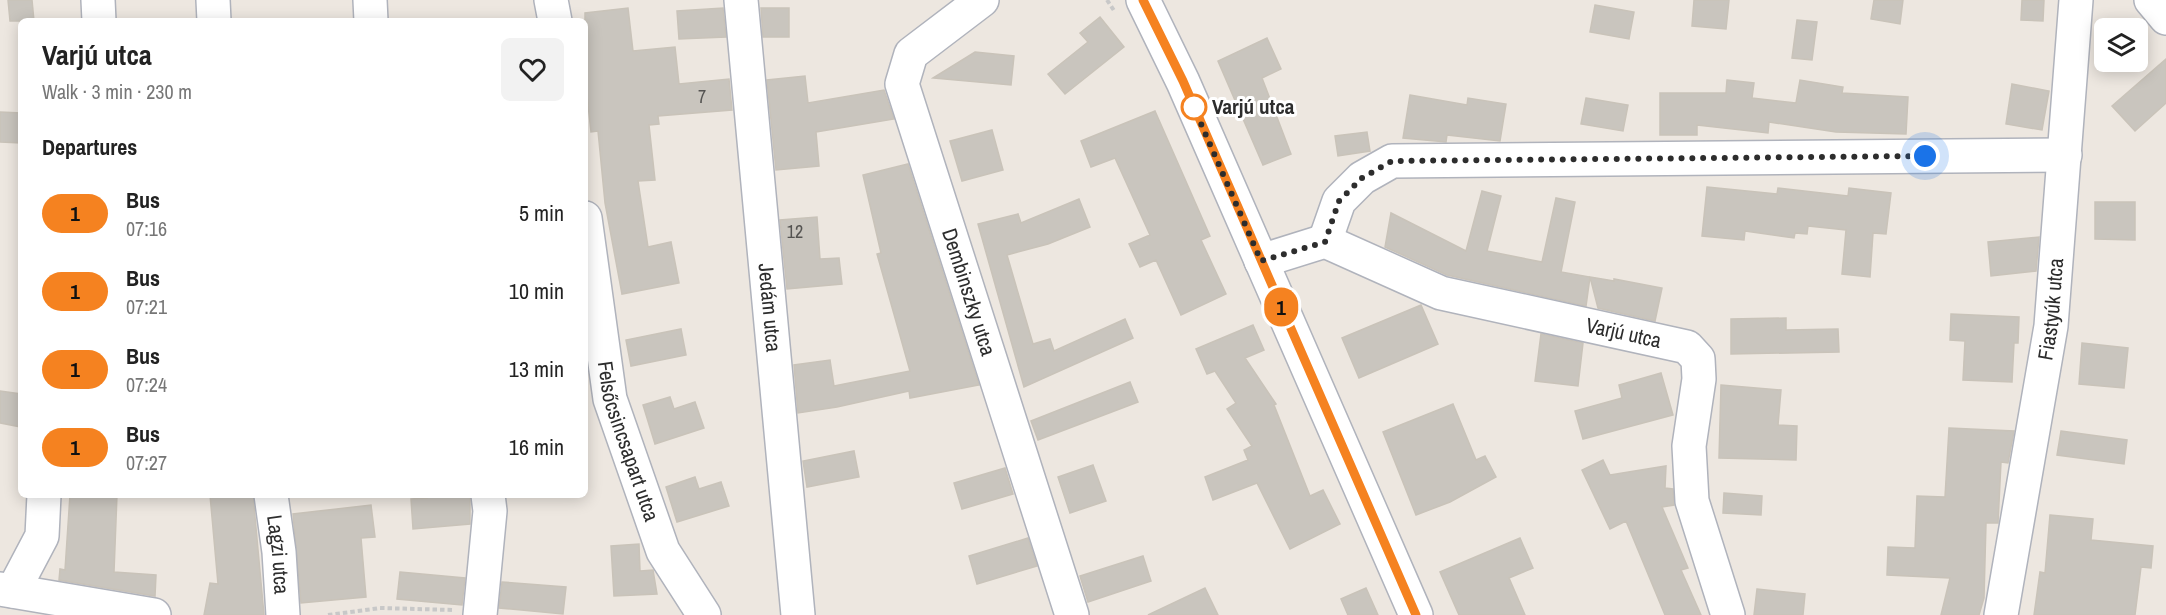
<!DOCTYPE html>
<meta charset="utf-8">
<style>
:root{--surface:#fff;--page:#f2f2f2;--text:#222;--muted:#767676}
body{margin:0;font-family:"Archivo Narrow",sans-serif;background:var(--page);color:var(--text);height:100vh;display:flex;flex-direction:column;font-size:22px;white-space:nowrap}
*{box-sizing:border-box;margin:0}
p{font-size:20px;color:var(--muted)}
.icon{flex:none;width:33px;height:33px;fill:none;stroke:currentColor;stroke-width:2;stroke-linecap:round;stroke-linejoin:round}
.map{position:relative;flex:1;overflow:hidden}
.details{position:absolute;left:18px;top:18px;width:570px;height:480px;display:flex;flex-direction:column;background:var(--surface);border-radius:9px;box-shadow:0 3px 15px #0003}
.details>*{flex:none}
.badge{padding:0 12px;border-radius:20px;font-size:21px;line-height:39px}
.fabs{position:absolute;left:2094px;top:18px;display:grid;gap:12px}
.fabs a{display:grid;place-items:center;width:54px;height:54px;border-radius:9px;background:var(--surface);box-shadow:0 3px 15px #0003;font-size:30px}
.you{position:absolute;width:30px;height:30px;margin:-15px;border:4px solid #fff;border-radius:50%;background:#1a73e8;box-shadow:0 0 0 9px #1a73e833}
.map>.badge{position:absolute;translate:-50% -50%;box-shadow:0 0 0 3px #fff}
h2{padding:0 24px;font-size:22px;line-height:54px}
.round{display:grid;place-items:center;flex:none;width:63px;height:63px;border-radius:9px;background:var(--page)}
.head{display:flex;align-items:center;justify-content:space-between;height:102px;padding:0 24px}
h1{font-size:28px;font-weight:700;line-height:45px}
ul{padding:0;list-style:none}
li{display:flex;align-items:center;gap:18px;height:78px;padding:0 24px}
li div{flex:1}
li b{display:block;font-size:22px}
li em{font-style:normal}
li .badge{min-width:66px;font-weight:700;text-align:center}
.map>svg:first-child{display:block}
</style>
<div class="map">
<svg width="2166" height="615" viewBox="0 0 2166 615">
<rect width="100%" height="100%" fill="#ede7e0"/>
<path fill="#c9c5be" stroke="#c9c3b9" stroke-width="1.5" d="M8 0H32L34 21H10Z
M1694 0H1729L1726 29 1692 26Z
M1874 0H1903L1900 24 1871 19Z
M2022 0H2044L2043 21 2021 20Z
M1595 5 1634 12 1629 39 1590 32Z
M628 8 633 51 675 47 679 84 729 79 732 110 658 116 659 124 649 125 655 180 638 181 648 247 671 242 679 283 622 294 605 203 598 131 591 132 585 77V13Z
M723 8 726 37 679 39 677 11Z
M761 8H789V37H763Z
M1100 17 1124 47 1065 94 1048 74 1088 42 1080 33Z
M1797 20 1817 22 1812 60 1792 58Z
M1267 38 1281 69 1262 78 1291 154 1263 165 1218 61Z
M975 52 1014 56 1011 85 933 78Z
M2166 59V103L2135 131 2112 106Z
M805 76 808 103 884 90 894 119 816 132 819 166 776 170 767 80Z
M1727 80 1754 83 1752 98 1796 103 1800 80 1843 87 1842 93 1908 97 1906 134 1836 132 1769 122 1768 133 1697 125V135H1660V93H1726Z
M2012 84 2049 91 2042 130 2006 124Z
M1410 95 1467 105 1468 98 1506 104 1500 141 1447 135 1446 142 1403 138Z
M1586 98 1628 105 1623 131 1581 124Z
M1155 111 1210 236 1201 240 1226 294 1181 315 1156 260 1140 267 1129 244 1150 235 1115 158 1091 167 1081 141Z
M0 112 21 113V143L0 142Z
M992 130 1003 170 962 181 950 141Z
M1367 132 1370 151 1338 156 1335 136Z
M908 164 979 385 910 398 909 391 837 407 798 413 794 365 830 360 834 386 910 371 877 254 881 253 863 175Z
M1707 187 1777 194 1778 188 1848 196 1849 188 1891 193 1886 234 1873 233 1870 277 1842 274 1846 230 1808 226 1807 234 1795 233 1794 238 1745 231 1744 240 1702 236Z
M1482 191 1501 196 1487 251 1542 262 1556 198 1575 202 1561 272 1590 277 1586 306 1447 275 1385 247 1391 213 1466 251Z
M1079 199 1090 227 1048 244 1007 255 1033 344 1050 339 1054 351 1125 319 1133 338 1024 387 978 224 1018 214 1021 223Z
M2095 202H2135V240L2095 239Z
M817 217 820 259 839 258 842 284 787 289 780 220Z
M2039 237 2036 271 1991 276 1988 242Z
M1590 277 1614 281V279L1662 288 1655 321 1598 308Z
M1421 305 1438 344 1359 378 1342 338Z
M1951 314 2019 317 2018 343H2014L2012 382 1963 380 1965 341 1950 340Z
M1786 318V330L1838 329 1839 352 1731 354V319Z
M1253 325 1264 350 1245 358 1276 404 1274 405 1310 496 1323 490 1340 524 1290 549 1257 483 1213 500 1205 477 1248 460 1244 450 1252 446 1227 409 1236 403 1215 371 1207 374 1196 349Z
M681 329 686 355 631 366 626 340Z
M1541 334 1583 343 1578 386 1535 381Z
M2082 343 2128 348 2124 388 2079 384Z
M1661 373 1673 415 1583 439 1575 411 1622 398 1619 385Z
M1130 382 1138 402 1038 440 1031 421Z
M1721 385 1781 390 1778 425 1797 426 1796 460 1719 458Z
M0 391 21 394V427L0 423Z
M670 397 674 409 695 402 704 428 655 444 643 405Z
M1453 404 1476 460 1485 456 1496 477 1450 502 1416 515 1383 432Z
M1949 428 2014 431 2008 463 2001 462 1998 523H1986L1984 598 1979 615H1941L1950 578 1887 575 1888 547 1915 548 1917 496 1945 497Z
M2061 431 2127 440 2124 464 2057 455Z
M854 451 859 477 807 487 803 461Z
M1603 460 1610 475 1666 466 1665 488 1673 489 1674 505 1662 507 1688 568 1681 570 1701 615H1665L1626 521 1610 529 1582 470Z
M1093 465 1106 501 1070 513 1058 477Z
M1005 468 1013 494 962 509 954 483Z
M695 477 699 489 721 482 729 506 677 522 666 487Z
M1724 493 1762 496 1761 515 1723 513Z
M70 495H117L114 572 156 575 155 596 59 580 60 569 65 570Z
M210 495H253L264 615H204L210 583 218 584Z
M427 495H470V524L413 529 411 499 427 498Z
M371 505 375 537 361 538 366 597 301 603 293 514Z
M2050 515 2093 519 2091 540 2153 546 2151 568 2141 567 2135 615H2034L2040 572 2045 573Z
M1028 538 1037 566 977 584 969 556Z
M1520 538 1533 568 1509 578 1525 615H1459L1440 572Z
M639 544 640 571 653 570 657 594 614 596 611 546Z
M1143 556 1151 581 1088 602 1080 576Z
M400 572 465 578 462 605 397 599Z
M502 582 566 587 563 614 499 608Z
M1205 588 1218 615H1148Z
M1366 588 1378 615H1348L1341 599Z
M1757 589 1805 594 1803 615H1754Z"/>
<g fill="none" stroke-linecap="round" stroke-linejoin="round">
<defs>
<g id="minor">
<path d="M98 0 99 21"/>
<path d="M213 0 214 21"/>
<path d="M370 0 371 21"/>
<path d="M551 0 555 21"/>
<path id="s1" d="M741 0 798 615"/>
<path id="s2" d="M982 0 911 54 902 84 1072 615"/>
<path d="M1143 0 1183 82 1416 615"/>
<path d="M2151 0 2166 18"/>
<path id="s3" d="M585 218 610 399 663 551 704 615"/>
<path d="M1325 241 1339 201 1362 178 1392 161 2065 155"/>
<path id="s4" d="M1261 261 1325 241 1441 293 1687 347 1698 359 1699 379 1689 446 1692 501 1728 615"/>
<path id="s5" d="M271 495 279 552 283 615"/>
<path d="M0 589 154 615"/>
<path d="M13 591 42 536 44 495"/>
<path d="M480 615 490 511 488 495"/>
<path id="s6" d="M2001 615 2051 326 2076 0"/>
</g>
</defs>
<use href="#minor" stroke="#b0b3bc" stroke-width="36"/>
<path stroke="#c8c8c8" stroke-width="4" stroke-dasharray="4.5 3" stroke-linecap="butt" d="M1107 0 1115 12
M328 615 380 608 453 610"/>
<use href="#minor" stroke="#fff" stroke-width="33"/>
</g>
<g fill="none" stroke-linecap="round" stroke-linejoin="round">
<defs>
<path id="line" d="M1143 0 1183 81 1416 615"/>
</defs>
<use href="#line" stroke="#fff" stroke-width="14"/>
<use href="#line" stroke="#f58220" stroke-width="9"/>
<path stroke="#2d2d2d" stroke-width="6" stroke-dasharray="0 10.8" d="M1194 107 1191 101 1261 261 1325 242 1339 201 1362 178 1392 161 1925 156"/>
</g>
<circle fill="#fff" stroke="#f58220" stroke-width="3" cx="1194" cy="107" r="12"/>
<g text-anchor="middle" stroke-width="6" stroke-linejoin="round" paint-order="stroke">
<g font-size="18" fill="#545351">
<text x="702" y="103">7</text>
<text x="795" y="238">12</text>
</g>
<g font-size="21" font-weight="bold" fill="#2d2d2d" stroke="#fff" text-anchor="start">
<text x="1212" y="114">Varjú utca</text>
</g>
<g font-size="21" fill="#2d2d2d" stroke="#fff">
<text dy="7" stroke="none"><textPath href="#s2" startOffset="339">Dembinszky utca</textPath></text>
<text dy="7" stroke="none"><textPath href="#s1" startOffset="309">Jedám utca</textPath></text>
<text dy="7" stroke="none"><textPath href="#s6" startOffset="310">Fiastyúk utca</textPath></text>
<text dy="7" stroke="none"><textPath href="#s4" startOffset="381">Varjú utca</textPath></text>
<text dy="7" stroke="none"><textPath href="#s3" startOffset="228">Felsőcsincsapart utca</textPath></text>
<text dy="7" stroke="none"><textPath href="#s5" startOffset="60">Lagzi utca</textPath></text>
</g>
</g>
</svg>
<div class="fabs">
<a><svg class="icon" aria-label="layers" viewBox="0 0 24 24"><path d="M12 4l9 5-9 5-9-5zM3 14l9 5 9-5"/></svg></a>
</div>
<div class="you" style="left:1925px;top:156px"></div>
<b class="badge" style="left:1281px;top:307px;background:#f58220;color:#111">1</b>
<section class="details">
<div class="head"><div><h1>Varjú utca</h1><p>Walk · 3 min · 230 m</p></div><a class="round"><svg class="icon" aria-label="heart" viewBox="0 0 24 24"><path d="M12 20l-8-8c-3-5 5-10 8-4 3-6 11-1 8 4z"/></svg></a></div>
<h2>Departures</h2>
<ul>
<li><span class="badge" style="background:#f58220;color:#111">1</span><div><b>Bus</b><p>07:16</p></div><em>5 min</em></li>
<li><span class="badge" style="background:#f58220;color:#111">1</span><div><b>Bus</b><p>07:21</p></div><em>10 min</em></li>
<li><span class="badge" style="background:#f58220;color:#111">1</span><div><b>Bus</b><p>07:24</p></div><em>13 min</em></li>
<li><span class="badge" style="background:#f58220;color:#111">1</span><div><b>Bus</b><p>07:27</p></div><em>16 min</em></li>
</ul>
</section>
</div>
